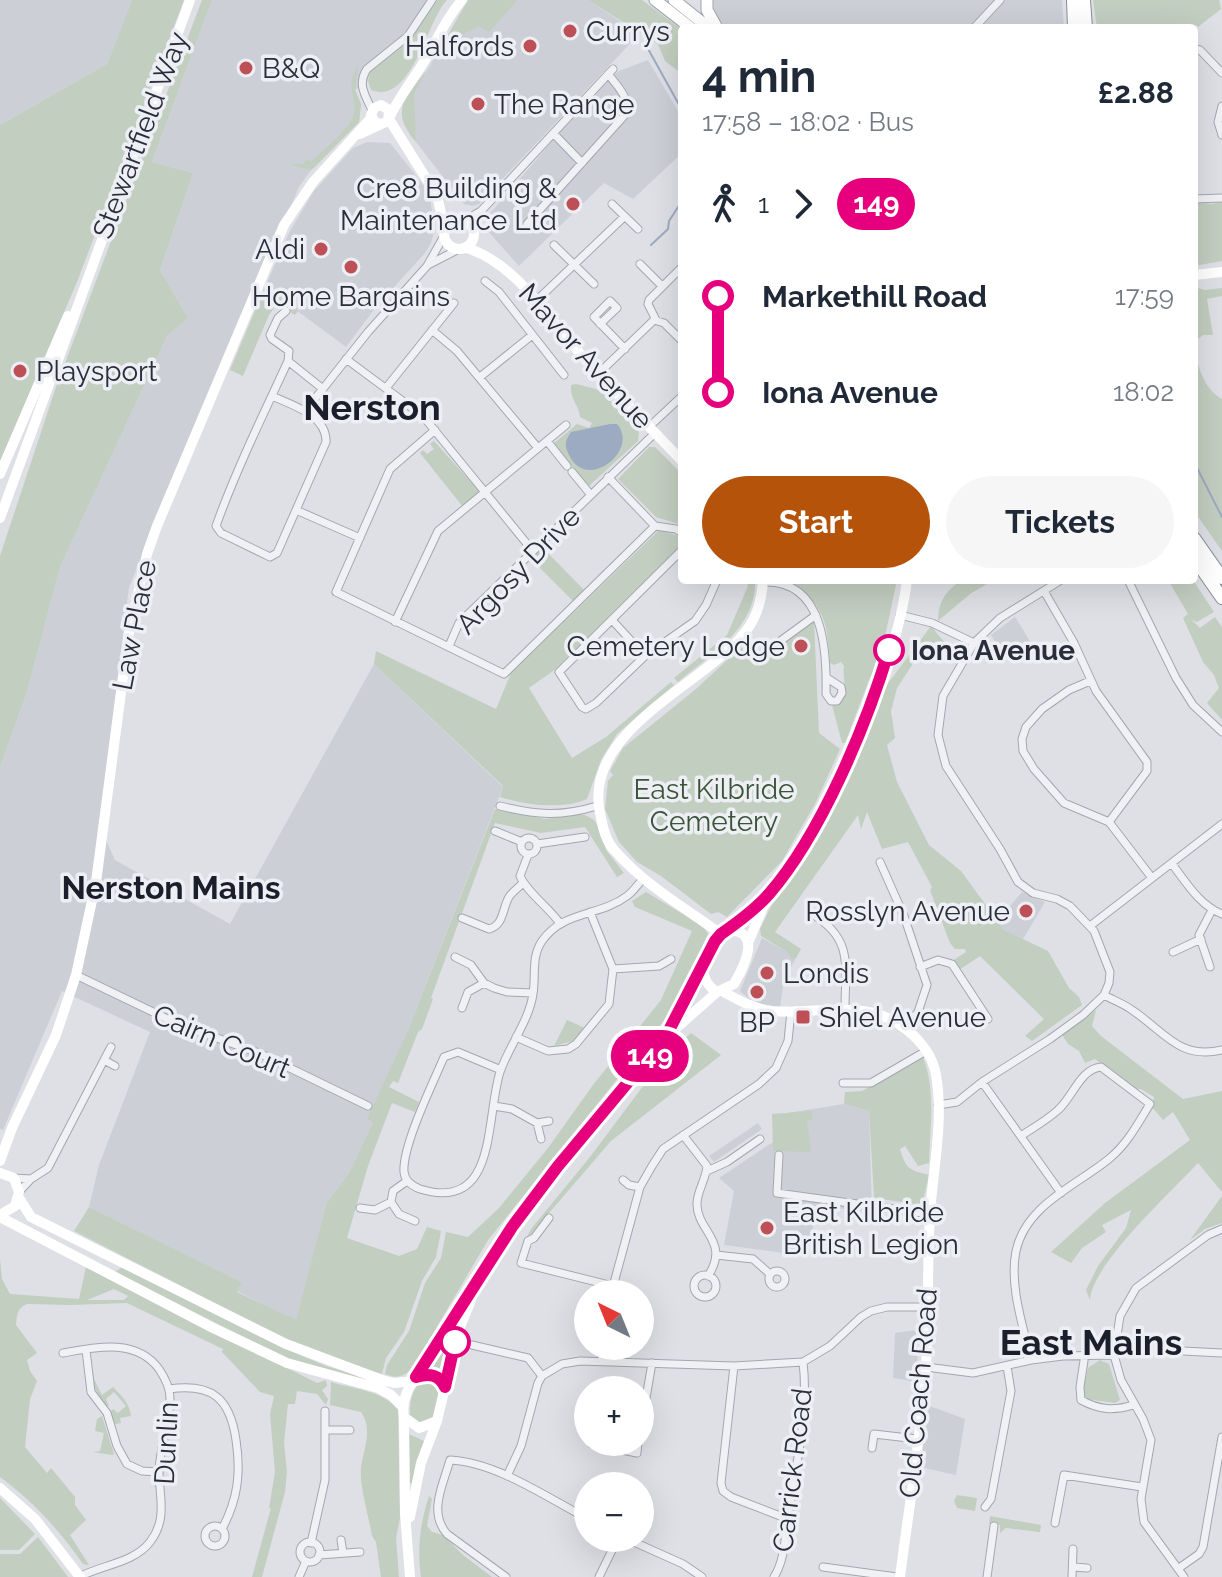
<!DOCTYPE html>
<meta charset="utf-8">
<style>
:root{--surface:#fff;--page:#f6f6f7;--text:#1f2937;--muted:#747a83;--accent:#b45309}
body{margin:0;font-family:Raleway,sans-serif;background:var(--page);color:var(--text);height:100vh;display:flex;flex-direction:column;font-size:30px;white-space:nowrap}
*{box-sizing:border-box;margin:0}
p{font-size:26px;color:var(--muted)}
.icon{flex:none;width:44px;height:44px;fill:none;stroke:currentColor;stroke-width:2;stroke-linecap:round;stroke-linejoin:round}
.map{position:relative;flex:1;overflow:hidden}
.panel{position:absolute;left:678px;top:24px;width:520px;height:560px;display:flex;flex-direction:column;background:var(--surface);border-radius:8px;box-shadow:0 8px 32px #0002}
.panel>*{flex:none}
.badge{padding:0 16px;border-radius:26px;font-size:28px;line-height:52px}
.needle{width:52px;rotate:317deg}
.controls{position:absolute;left:574px;top:1280px;display:grid;gap:16px}
.controls a{display:grid;place-items:center;width:80px;height:80px;border-radius:50%;background:var(--surface);box-shadow:0 8px 32px #0002;font-size:40px}
.map>.badge{position:absolute;translate:-50% -50%;box-shadow:0 0 0 4px #fff}
.legs{display:flex;align-items:center;gap:12px;height:88px;padding:0 24px;font-size:26px}
.legs p{margin-inline-start:auto}
.summary{display:flex;align-items:center;justify-content:space-between;height:136px;padding:0 24px}
h1{font-size:44px;font-weight:700;line-height:60px}
.action{display:flex;gap:16px;margin-top:auto;padding:16px 24px}
.action a{flex:1;height:92px;border-radius:48px;background:var(--accent);color:#fff;font-size:32px;font-weight:700;line-height:92px;text-align:center}
.action a+a{background:var(--page);color:var(--text)}
ul{padding:0 24px;list-style:none}
li{display:flex;align-items:center;gap:28px;height:96px;font-size:30px}
li i{display:grid;place-items:center;width:12px;height:100%;margin:0 10px;background:currentColor}
li i::after{content:'';width:20px;height:20px;margin:-10px;border:6px solid;border-radius:50%;background:var(--surface)}
li p{margin-inline-start:auto}
li:first-child i{background:linear-gradient(#0000 50%,currentColor 0)}
li:last-child i{background:linear-gradient(currentColor 50%,#0000 0)}
.map>svg:first-child{display:block}
</style>
<div class="map">
<svg width="1222" height="1577" viewBox="0 0 1222 1577">
<rect width="100%" height="100%" fill="#dee0e6"/>
<path fill="#cccfd6" d="M0 0H132L107 64 0 125Z
M212 0H438L403 46 370 72 368 81 355 90 361 104 359 122 311 170 299 187 129 587 99 825 115 860 230 924 374 664 503 787 409 1028 368 1119 373 1122 349 1173 326 1204 296 1321 237 1291 242 1282 89 1207 99 1165 150 1032 62 991 3 1130 0 1129V767L27 692 60 567 167 336 188 318 160 270 193 173 152 162Z
M518 0H588L639 34 479 204 473 206 464 204 416 142 413 94 442 45 479 25 489 31Z
M712 0H1062L1064 28H727L717 18Z
M648 60 682 118V153L633 199 604 183 519 266 487 230V217L603 82 619 71Z
M367 142 390 143 429 192 435 228 431 243 425 253 376 307 346 347 265 287 290 231 314 191 353 148Z
M1015 617 1030 641 1005 657 991 635Z
M1022 892 1045 902 1023 939 1004 930 997 921Z
M762 938 787 952 791 958H796L784 980 780 1007 754 1003 740 991Z
M844 1104 869 1111 872 1212 817 1206 807 1256 724 1245 734 1191 719 1178 773 1142 775 1115Z
M758 1123 762 1129 714 1162 709 1156Z
M918 1330 917 1382 893 1378 895 1333Z
M927 1405 965 1419 956 1475 920 1467Z"/>
<path fill="#c2cec0" fill-rule="evenodd" d="M132 0H184L77 282 0 462V125L107 64Z
M202 0H212L152 162 193 173 160 270 188 318 167 336 60 567 27 692 0 767V556L56 387Z
M438 0H447C427 20 412 106 371 90L368 81 370 72 403 46Z
M468 0H518L489 32 479 26 442 45Z
M588 0H642L682 30V80L678 71 665 61 658 44Z
M1093 0H1219L1221 9 1198 27 1196 25 1192 28H1097Z
M358 66 355 90 361 104 359 122 315 167 311 170 290 164H304L306 159 311 162C322 151 351 128 354 114 357 95 344 87 358 66Z
M427 70 414 94 416 142C389 111 405 97 427 70Z
M1194 202 1212 204 1222 202V261L1194 266Z
M265 287 298 311 295 315 277 304 269 315 243 376 230 370Z
M1194 287 1205 290 1222 288V296L1207 299 1213 335H1203L1194 342C1196 362 1203 389 1222 399V551L1194 511Z
M576 384 600 390 639 432 638 441 589 486 553 444 577 424 589 428 592 423 580 417C579 404 570 401 571 385Z
M434 441 480 492 463 507 420 453 423 450 427 454 434 449 430 444Z
M649 447H655L682 474V525L656 517 618 479Z
M659 530 682 537V544L553 671 529 688 572 758 606 737 671 682 674 685 617 734 601 760 587 799C561 810 527 805 500 797L503 786 374 664 376 651 496 709 511 673Z
M542 547 584 590 573 601 531 559Z
M747 580H755C757 628 710 655 678 682L674 678 727 635 748 586Z
M787 580H894L896 585 881 655 869 680 845 743H842L831 701 840 704C849 690 842 681 844 666L841 662 834 665 830 663C827 620 825 605 787 580Z
M963 580H994L970 594 938 621C938 602 946 589 963 580Z
M1168 580H1193L1214 612 1197 622 1192 620 1200 628 1215 617 1222 627V720L1207 703 1219 688 1214 675 1203 662 1183 618 1188 614Z
M814 621 819 733 840 749 816 802 782 861 727 917 718 912 711 914 661 876 637 862 619 842 605 809 608 781 613 775 610 771 623 748 696 689 741 647 755 666Z
M931 626 951 650 954 659 942 654 927 642 897 688 891 711 895 738 887 745 897 782 929 845 961 871 1004 930 1048 951 1069 988 1079 997 1082 1005 1032 1041 1025 1036 1044 1019 980 956 959 970 952 961 966 952 965 949H955L950 943 930 890 932 887 908 842 882 849 867 812 861 829 858 815 775 932 801 949 796 958H791L787 952 761 936 760 929 781 886 819 830 876 707 880 694Z
M495 809 545 819 581 814 587 816 594 820 600 829 606 850 624 873 617 877 585 827 541 833 495 823 431 998 433 999 422 1029 418 1032 398 1083 393 1081 389 1087 419 1102 415 1112 392 1103 368 1166 347 1238 399 1256 417 1249 427 1227 441 1231 436 1257 422 1281 404 1332 386 1358 382 1374 325 1357 295 1344 74 1231 89 1207 242 1282 237 1292 296 1320 326 1204 349 1173 373 1122 367 1119 409 1028Z
M646 892 703 926 708 934 679 1002 488 1240 412 1369C402 1377 397 1379 385 1374L387 1365 409 1331 425 1283 441 1258 446 1232 468 1237 499 1208 548 1148 593 1085 661 1000 692 931 635 907 632 901Z
M1096 1010 1092 1026 1101 1036 1183 1099 1222 1091V1192L1198 1163C1171 1192 1092 1264 1090 1300L1086 1290 1098 1266 1126 1228 1131 1210 1102 1225 1106 1232 1082 1248 1071 1263 1051 1252 1105 1203 1190 1140 1173 1112 1163 1120 1152 1107 1154 1097 1141 1089H1134L1095 1059 1085 1063 1079 1051 1068 1044 1061 1033Z
M567 1020 585 1028 573 1041 554 1046Z
M691 1033 721 1055 611 1141 524 1242 531 1229 590 1157 667 1054Z
M923 1057C936 1091 930 1127 929 1163L918 1166 905 1146 900 1149C906 1169 909 1170 929 1175L922 1205 874 1198 869 1111 844 1104 845 1092 862 1091Z
M812 1111V1120L807 1121 811 1152 773 1151 772 1114Z
M1222 1196V1223L1205 1229 1190 1240Z
M0 1259 2 1279 10 1294 79 1299 86 1267 317 1383 326 1380 327 1386 322 1390 328 1399 326 1405 317 1394 297 1391 295 1404H288L284 1443 287 1472 285 1492 262 1577H252L271 1508H269L275 1472 270 1414 274 1396 260 1392 222 1352 223 1349 127 1303 71 1305 27 1304C17 1308 17 1315 16 1325L37 1353 27 1360 30 1371 37 1381 30 1399 25 1447 47 1473 51 1468 75 1497V1505L86 1520 70 1535 89 1565 83 1564C59 1530 33 1501 0 1477ZM114 1289 128 1296 124 1300H87Z
M124 1266 300 1355 326 1366 383 1383 382 1386 288 1359 115 1272Z
M440 1351 448 1352 444 1376 436 1371 427 1370Z
M1100 1360 1109 1364 1120 1400 1115 1403 1086 1399 1082 1395 1088 1368Z
M94 1370 93 1377 102 1395 113 1387C121 1395 130 1404 131 1416L120 1418 121 1423 115 1424 110 1412 113 1409 118 1413 126 1406 114 1392 106 1399 109 1406H105L91 1382Z
M426 1378 436 1380 440 1390 434 1416 422 1424 410 1415C410 1399 412 1387 426 1378Z
M331 1382C353 1389 383 1390 398 1410L400 1518 396 1538 399 1577H381L376 1542 372 1536C369 1517 359 1485 361 1467 364 1448 373 1429 361 1412L330 1405Z
M102 1416 114 1454 112 1455 93 1452 100 1451 104 1433 95 1431 97 1419Z
M409 1434 426 1442 412 1483H410Z
M957 1495 977 1498 975 1511 957 1508 954 1501Z
M429 1496 432 1499 427 1526 432 1532 443 1535 463 1555 492 1577H421C417 1548 420 1524 429 1496Z
M0 1498 35 1534 19 1550H0Z
M990 1516 1041 1525 1040 1532 1006 1528 1000 1533V1525L989 1524Z
M38 1537 68 1577H0V1554H20Z"/>
<path fill="#9dabc2" d="M610 424H617C640 450 587 493 569 455 564 445 565 441 571 432Z"/>
<g fill="none" stroke-linecap="round" stroke-linejoin="round">
<path stroke="#9dabc2" stroke-width="2" d="M647 47 682 110
M651 245 668 229 669 221 682 201
M1194 462 1222 517"/>
<defs>
<path id="street" d="M974 28 1000 0
M1194 48 1200 50 1222 73
M1222 106 1218 122 1222 135
M372 110C365 95 357 84 367 69L408 36 432 0
M554 134 582 163
M1194 199 1222 198
M612 204 638 229
M465 220 481 211 613 69
M527 224 624 116C632 99 618 87 608 74
M473 228 480 213
M554 245 594 284
M430 264 457 250
M640 264 662 286
M485 281 499 292 564 375
M536 301 624 217
M286 311 278 318 270 335 272 339 289 351 288 361 323 389
M656 320 648 304 649 300 682 267
M600 324 617 308 610 301 594 317 625 349
M432 330 457 351 538 448
M346 359 423 416 532 550
M598 374 654 320 664 323 682 341
M480 377 531 336
M386 388 454 303
M272 396C292 405 327 415 326 442L277 553 270 557 221 533 216 526C236 470 263 415 288 361
M306 410 368 332 427 266 444 236
M649 427 681 397
M435 430 390 469 336 592 504 674 655 526
M547 441 567 466
M572 472 591 495
M608 477 655 526 676 529 682 533
M296 510 360 538
M682 550 559 672 582 707 586 709 596 703 645 656 695 621 706 605 717 580
M1128 580 1176 678 1193 705 1222 732
M764 582C824 580 827 650 826 694L831 701H837L842 693 841 687 827 678
M1044 591 1074 643 1096 691 1147 762V771L1109 822
M900 615 932 623 974 643
M612 620 645 656
M395 622 438 531 566 425
M779 642 816 615
M449 646 459 623 655 433
M1090 681 1069 690 1042 709 1026 727 1022 739 1023 751 1034 769 1064 803 1109 822 1152 878
M500 806C537 815 560 817 597 806
M495 831 522 842
M521 846a8 8 0 1 1 16 0a8 8 0 1 1-16 0Z
M537 844 585 837
M528 855 520 876C527 892 548 907 559 922
M880 862 904 916 927 985 918 1012 906 1028
M1172 864C1186 882 1200 906 1222 914
M812 914C854 939 845 966 845 1009
M462 918 489 929C504 925 502 909 509 897 512 892 519 887 523 883
M1090 926 1222 824
M1173 952 1201 939
M455 957 471 965 484 983 494 988 507 992 533 993
M920 967 938 960 952 964 988 1019
M1210 967 1199 935 1212 910
M613 969 659 966 671 959
M76 975 178 1024 259 1053 368 1106
M1104 995C1113 1000 1124 1004 1132 1010 1165 1032 1179 1060 1222 1050
M462 1008 468 992 484 983
M516 1037 548 1051 568 1049 576 1044 609 1004 613 969 590 912
M104 1060 111 1047
M501 1070 458 1052 444 1057C433 1083 402 1146 404 1172 405 1181 412 1186 420 1189 498 1213 485 1120 500 1072 509 1046 529 1021 533 994 536 975 531 957 542 941 564 910 599 917 627 896 633 892 638 884 643 879
M982 1082 1061 1193
M843 1083H871L926 1051
M938 1105 957 1102 982 1082 1050 1039 1083 1015 1104 995 1109 983 1110 972 1094 931 1070 906 1057 899 1033 893 1018 882 1000 849 946 766 938 735 943 696 974 643 1000 618 1061 580
M494 1106 512 1109 537 1123 549 1121
M537 1123 541 1139
M683 1135 707 1166C706 1179 697 1192 697 1203 696 1231 731 1241 708 1276
M1021 1136C1033 1128 1047 1120 1058 1110 1073 1097 1080 1069 1101 1067L1150 1104C1138 1123 1128 1143 1110 1158 1078 1185 1026 1204 1016 1251 1009 1285 1023 1326 1031 1360
M779 1155 777 1193 930 1214
M707 1171 727 1162 760 1139
M14 1178 31 1179 19 1192
M31 1179 48 1168 104 1060 115 1066
M623 1180 629 1185 640 1187
M391 1202 393 1191 407 1181
M360 1208 375 1210 391 1202 399 1214 415 1221
M549 1218 534 1238 528 1241 521 1263 613 1286
M716 1255 753 1259 770 1274
M769 1279a8 8 0 1 1 16 0a8 8 0 1 1-16 0Z
M694 1286a11 11 0 1 1 22 0a11 11 0 1 1-22 0Z
M611 1294 640 1187 652 1166 663 1149 759 1084 776 1068 788 1041 791 1011
M472 1345 528 1358 542 1376
M601 1346 602 1360
M86 1350 91 1392 107 1413 117 1446 127 1464 142 1471 159 1472
M1183 1351 1222 1353
M63 1353C96 1347 136 1338 159 1369 165 1378 170 1387 170 1398 170 1423 160 1446 159 1471 159 1496 168 1519 150 1542 134 1563 101 1565 79 1577
M1085 1354 1080 1387 1081 1400C1099 1410 1114 1411 1133 1405
M734 1366 721 1483 723 1491 731 1497 788 1519
M926 1367 973 1373 1031 1360 1063 1356 1114 1355
M169 1389C212 1383 230 1398 236 1440 241 1473 238 1499 222 1529
M325 1430H350
M640 1433 652 1363
M592 1442V1444L637 1453 638 1442
M872 1448 874 1434 917 1439
M507 1476 521 1446 538 1383 542 1376 562 1364 580 1361 734 1366 803 1362 830 1346 861 1317 871 1311 887 1307H928
M985 1507 991 1499 1011 1391 1007 1366
M1055 1523 1064 1475 1142 1487
M205 1536a10 10 0 1 1 20 0a10 10 0 1 1-20 0Z
M625 1538 683 1564 702 1577
M341 1540 343 1553
M300 1552a10 10 0 1 1 20 0a10 10 0 1 1-20 0Z
M311 1543 325 1480V1411
M319 1555 360 1552
M823 1567 897 1577
M1073 1567 1087 1568
M1179 1568 1199 1554 1203 1547 1222 1437
M299 1577 306 1561
M506 1577 447 1534C428 1512 443 1485 450 1460 496 1462 548 1498 588 1519
M599 1577 618 1538
M774 1577C785 1560 785 1536 788 1517 796 1465 809 1413 803 1362
M987 1577 994 1526
M1072 1577 1073 1549
M1184 1577 1144 1522 1141 1499 1151 1440 1143 1419 1121 1380 1114 1355 1120 1316 1136 1288 1208 1235 1222 1229"/>
<path id="primary" d="M655 0 691 28
M674 0 709 28
M707 0V10L717 28"/>
<path id="highway" d="M1073 0 1074 28
M1084 0 1086 28
M1194 538 1222 578
M1194 558 1222 598"/>
</defs>
<use href="#street" stroke="#a4a7af" stroke-width="9"/>
<use href="#primary" stroke="#9fa4b0" stroke-width="13"/>
<use href="#highway" stroke="#878d9a" stroke-width="14"/>
<use href="#street" stroke="#f0f1f4" stroke-width="7"/>
<path stroke="#fff" stroke-width="10" d="M390 116C401 94 416 76 428 55 439 36 447 17 462 0
M389 119 437 196 445 229
M360 134 388 121 389 110 381 105 374 108 371 115 375 122 380 124
M444 234a15 15 0 1 1 30 0a15 15 0 1 1-30 0Z
M467 248C519 265 549 320 585 359 616 394 650 427 682 461
M1194 275 1222 272
M0 474 68 316
M0 518 190 0
M726 931C740 920 756 909 768 896 796 865 813 828 831 792 863 726 898 653 907 580
M726 931C764 928 744 967 734 984L717 992C692 977 706 945 726 931Z
M721 934C685 908 645 885 615 851 607 843 603 829 601 818 578 731 703 687 746 631 757 617 762 598 763 580
M748 943 767 898
M722 991C738 1000 754 1009 772 1011 818 1015 868 997 907 1030 921 1041 933 1057 936 1075 944 1121 933 1168 930 1214 927 1265 929 1315 926 1366 921 1436 909 1507 900 1577
M670 1029 701 972
M0 1161 12 1128 56 1035 76 975 96 882 129 632 147 554 157 526 284 225 313 182 371 118
M0 1173 14 1178 19 1192 15 1206 0 1215
M19 1198 31 1217 286 1344 382 1380 394 1383 413 1381
M0 1217 213 1328 287 1363 378 1388 391 1395 402 1406
M425 1374 442 1380 445 1387 437 1421 419 1428 404 1417C401 1401 409 1379 425 1374Z
M416 1377 484 1269 558 1166 665 1038 717 992
M445 1387 456 1337 471 1300
M404 1417 405 1513 410 1577
M0 1488 35 1519 80 1577
M410 1517 421 1463 437 1421"/>
<use href="#primary" stroke="#fff" stroke-width="11"/>
<use href="#highway" stroke="#fff" stroke-width="12"/>
</g>
<g fill="none" stroke-linecap="round" stroke-linejoin="round">
<defs>
<path id="line-1" d="M455 1342 445 1387C439 1374 429 1373 416 1377L512 1227 558 1166 665 1038 715 941 721 934C737 923 756 909 769 894 821 834 866 726 889 650"/>
</defs>
<use href="#line-1" stroke="#fff" stroke-width="18"/>
<use href="#line-1" stroke="#e6007e" stroke-width="12"/>
</g>
<g fill="#bd5057" stroke="#edeff4" stroke-width="3">
<circle cx="570" cy="31" r="8"/>
<circle cx="530" cy="46" r="8"/>
<circle cx="246" cy="68" r="8"/>
<circle cx="478" cy="104" r="8"/>
<circle cx="573" cy="204" r="8"/>
<circle cx="321" cy="249" r="8"/>
<circle cx="351" cy="267" r="8"/>
<circle cx="20" cy="371" r="8"/>
<circle cx="801" cy="646" r="8"/>
<circle cx="1026" cy="911" r="8"/>
<circle cx="767" cy="973" r="8"/>
<circle cx="757" cy="992" r="8"/>
<rect x="795" y="1009" width="16" height="16" rx="4"/>
<circle cx="767" cy="1228" r="8"/>
</g>
<g fill="#fff" stroke="#e6007e" stroke-width="4">
<circle cx="889" cy="650" r="14"/>
<circle cx="455" cy="1342" r="14"/>
</g>
<g text-anchor="middle" stroke-width="7" stroke-linejoin="round" paint-order="stroke">
<g font-size="28" fill="#292e3a" stroke="#edeff4" text-anchor="start">
<text x="586" y="41">Currys</text>
<text x="514" y="56" text-anchor="end">Halfords</text>
<text x="262" y="78">B&amp;Q</text>
<text x="494" y="114">The Range</text>
<text x="557" y="198" text-anchor="end">Cre8 Building &amp;<tspan x="557" dy="32">Maintenance Ltd</tspan></text>
<text x="305" y="259" text-anchor="end">Aldi</text>
<text x="351" y="306" text-anchor="middle">Home Bargains</text>
<text x="36" y="381">Playsport</text>
<text x="785" y="656" text-anchor="end">Cemetery Lodge</text>
<text x="1010" y="921" text-anchor="end">Rosslyn Avenue</text>
<text x="783" y="983">Londis</text>
<text x="819" y="1027">Shiel Avenue</text>
<text x="757" y="1032" text-anchor="middle">BP</text>
<text x="783" y="1222">East Kilbride<tspan x="783" dy="32">British Legion</tspan></text>
</g>
<g font-size="28" fill="#292e3a" stroke="#edeff4">
<text transform="translate(140 135) rotate(-69)" y="10">Stewartfield Way</text>
<text transform="translate(586 356) rotate(48)" y="10">Mavor Avenue</text>
<text transform="translate(518 570) rotate(-46)" y="10">Argosy Drive</text>
<text transform="translate(134 625) rotate(-79)" y="10">Law Place</text>
<text transform="translate(222 1041) rotate(23)" y="10">Cairn Court</text>
<text transform="translate(918 1393) rotate(-85)" y="10">Old Coach Road</text>
<text transform="translate(166 1443) rotate(-87)" y="10">Dunlin</text>
<text transform="translate(792 1470) rotate(-83)" y="10">Carrick Road</text>
</g>
<g font-size="28" font-weight="bold" fill="#292e3a" stroke="#edeff4" text-anchor="start">
<text x="911" y="660">Iona Avenue</text>
</g>
<g font-size="28" fill="#3b5438" stroke="#edeff4">
<text x="714" y="799">East Kilbride<tspan x="714" dy="32">Cemetery</tspan></text>
</g>
<g font-size="32" font-weight="bold" fill="#1b1f2b" stroke="#edeff4">
<text x="171" y="899">Nerston Mains</text>
</g>
<g font-size="36" font-weight="bold" fill="#1b1f2b" stroke="#edeff4">
<text x="372" y="420">Nerston</text>
<text x="1091" y="1355">East Mains</text>
</g>
</g>
</svg>
<div class="controls">
<a><svg class="needle" viewBox="-14 -14 28 28"><path d="M0-13l5 13h-10z" fill="#e53935"/><path d="M0 13l5-13h-10z" fill="#747a83"/></svg></a>
<a>+</a>
<a>−</a>
</div>
<b class="badge" style="left:650px;top:1056px;background:#e6007e;color:#fff">149</b>
<section class="panel">
<div class="summary"><div><h1>4 min</h1><p>17:58 – 18:02 · Bus</p></div><b>£2.88</b></div>
<div class="legs"><svg class="icon" aria-label="walk" viewBox="0 0 24 24"><circle cx="13" cy="4" r="2"/><path d="M13 8l-2 6 4 7M11 14l-3 7M7 12l3-4h3l4 4"/></svg>1<svg class="icon" aria-label="forward" viewBox="0 0 24 24"><path d="M9 5l7 7-7 7"/></svg><b class="badge" style="background:#e6007e;color:#fff">149</b></div>
<ul>
<li><i style="color:#e6007e"></i><b>Markethill Road</b><p>17:59</p></li>
<li><i style="color:#e6007e"></i><b>Iona Avenue</b><p>18:02</p></li>
</ul>
<div class="action"><a>Start</a><a>Tickets</a></div>
</section>
</div>
